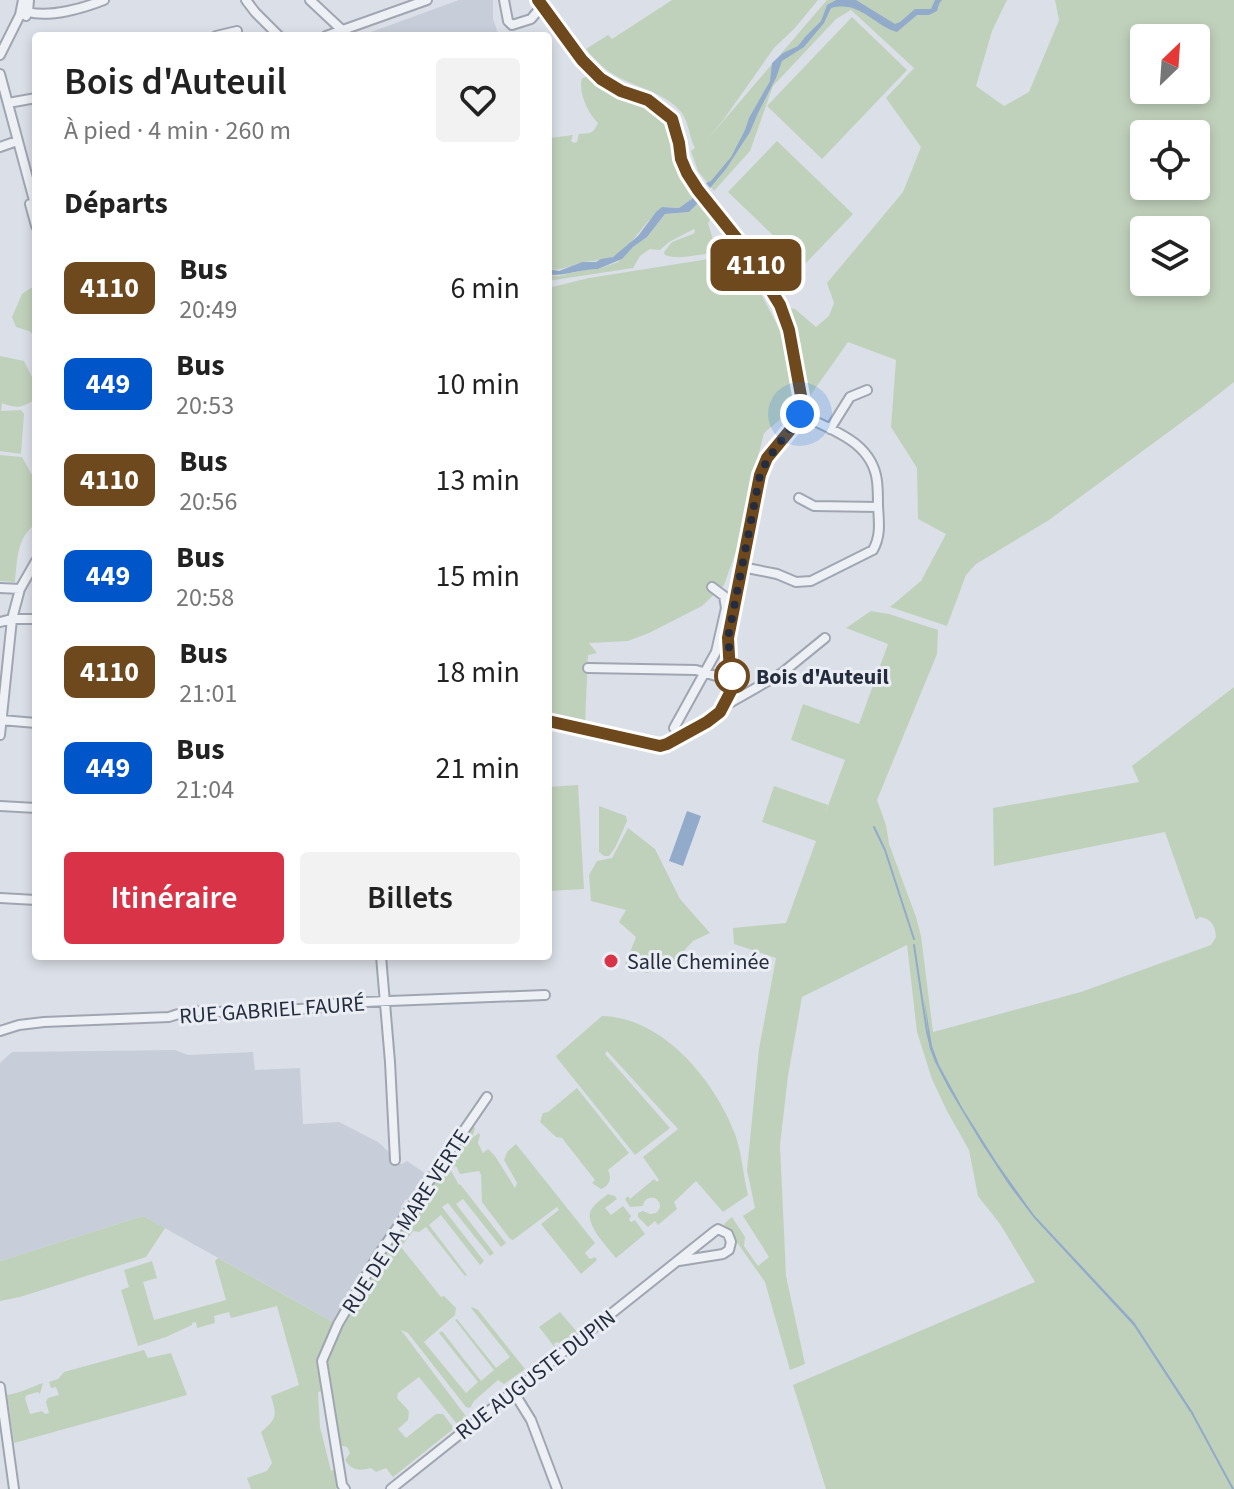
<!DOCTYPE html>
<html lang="fr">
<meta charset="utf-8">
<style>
:root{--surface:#fff;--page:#f2f2f2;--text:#222;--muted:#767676;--accent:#d83346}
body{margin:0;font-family:"Source Sans 3",sans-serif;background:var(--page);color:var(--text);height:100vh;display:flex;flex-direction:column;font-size:30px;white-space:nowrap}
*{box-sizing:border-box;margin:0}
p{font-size:26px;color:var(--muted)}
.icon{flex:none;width:44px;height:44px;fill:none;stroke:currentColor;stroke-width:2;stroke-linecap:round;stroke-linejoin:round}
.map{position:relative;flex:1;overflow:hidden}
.details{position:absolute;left:32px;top:32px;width:520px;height:928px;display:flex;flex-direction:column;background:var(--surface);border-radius:8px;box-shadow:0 4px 12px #0003}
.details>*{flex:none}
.badge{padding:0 16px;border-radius:12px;font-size:28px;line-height:52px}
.needle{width:52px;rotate:25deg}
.tools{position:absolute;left:1130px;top:24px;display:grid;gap:16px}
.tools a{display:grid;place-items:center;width:80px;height:80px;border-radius:8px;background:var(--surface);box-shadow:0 4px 12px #0003;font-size:40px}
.you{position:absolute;width:40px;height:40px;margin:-20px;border:6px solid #fff;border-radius:50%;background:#1a73e8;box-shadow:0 0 0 12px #1a73e833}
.map>.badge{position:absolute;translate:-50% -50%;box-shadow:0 0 0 4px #fff}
h2{padding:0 32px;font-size:30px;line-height:72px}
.round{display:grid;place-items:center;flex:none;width:84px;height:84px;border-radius:8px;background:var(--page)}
.headline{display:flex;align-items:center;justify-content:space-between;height:136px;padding:0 32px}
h1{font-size:38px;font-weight:600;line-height:60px}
.primary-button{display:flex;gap:16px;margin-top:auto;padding:16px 32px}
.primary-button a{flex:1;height:92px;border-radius:8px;background:var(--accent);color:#fff;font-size:32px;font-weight:600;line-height:92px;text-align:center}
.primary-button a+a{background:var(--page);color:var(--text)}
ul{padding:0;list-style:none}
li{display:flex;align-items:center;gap:24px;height:96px;padding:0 32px}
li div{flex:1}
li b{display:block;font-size:30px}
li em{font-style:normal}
li .badge{min-width:88px;font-weight:700;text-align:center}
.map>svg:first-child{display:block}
</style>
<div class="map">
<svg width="1234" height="1489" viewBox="0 0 1234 1489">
<rect width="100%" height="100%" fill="#dbdfe7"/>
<path fill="#c8ced9" d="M459 0H493V19L499 36H360Z
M175 1050 188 1055 253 1052 255 1070 300 1068 303 1124 339 1122 378 1142 391 1154V1161L402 1164 407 1161 429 1176 414 1198 405 1200 401 1207 404 1213 335 1323 143 1216 0 1261V1063L12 1052Z"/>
<path fill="#c0d1bb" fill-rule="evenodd" d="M672 0H818L794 29 774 48 724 119 706 141 827 0H1007L992 31 976 86 1004 106 1029 92 1059 20 1055 0H1234V382L1201 408 1049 520 976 564 966 575 947 626 890 607 921 581 946 534 918 519 917 468 891 427 896 360 848 342 805 403 788 308 795 309 816 327 829 316 834 303 827 283 903 192 921 147 886 98 914 68 851 10 836 19 773 86 750 151 714 191 698 171 691 151 695 148C689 137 689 122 681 112 665 93 641 89 620 78 606 71 596 61 586 49L608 35 612 39ZM1144 38H1196V90H1144ZM1144 134H1196V186H1144ZM1144 230H1196V282H1144Z
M852 17 907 70 822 159 767 106Z
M590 76 607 88 654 107 669 121 674 131 682 175 694 192 691 195 693 198 679 208C677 208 668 207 666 207 652 210 633 246 616 255 604 262 591 260 579 263 567 267 561 271 548 269V138L550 155H552L550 138 573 135 571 141 574 143 577 142 579 134C591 133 593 134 598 123 588 113 578 93 582 78Z
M777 141 853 214 804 265 728 192Z
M698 203 701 205 704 203 713 215 708 223 715 246 711 253C697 255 678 260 665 255L664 252 672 242 693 234 695 232 694 229 669 242 660 250 650 249 640 256 633 268 548 281V275L559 276 588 269H598L618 262 633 247 647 237 665 214 689 212Z
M740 254 780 330 795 407 764 433 753 477 742 535 724 585 702 606 649 633 628 641 589 643 597 653 588 655 585 724 548 718V288L589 278Z
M31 288 36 289V337L29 331 16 327 12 317 22 294Z
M0 356 24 361 36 385V399C21 408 18 409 2 403L1 411 21 410 24 414 21 454 0 451Z
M0 455 22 457 36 482V524C17 536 17 561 15 582L0 581Z
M871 611 889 614 938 630 937 654 877 800 886 825 889 844 916 917 921 936 933 1032 1081 992 1211 945 1216 937C1215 926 1212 919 1200 917L1196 920 1165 832 994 866 993 808 1139 782 1132 766 1234 687V1489H826L793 1385 1035 1282 1000 1224 978 1196 969 1150 947 1111 932 1079 917 1032 907 945 802 997 788 1076 780 1145 786 1276 805 1364 790 1370 765 1282 724 1224 732 1217 745 1237 744 1246 758 1266 769 1257 743 1216 755 1208 747 1170 759 1049 776 958 734 944 733 928 786 923 816 841 762 822 774 786 828 805 825 814 845 760 791 740 803 704 859 724 888 644 846 628Z
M578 785 584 889 548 891V787Z
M599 806 626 816 627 821 615 848 609 856H604L599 852Z
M628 828 655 849 680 899 710 933 693 941 671 965 647 973 625 965 636 937 619 922 626 910 591 901 589 875 597 861 612 858Z
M602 1016C663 1017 715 1081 735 1134 742 1153 743 1175 748 1195L723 1212 696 1181 674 1202 677 1209 658 1225 655 1221 648 1227 638 1217V1213L643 1211 650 1214 656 1213C662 1208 661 1202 655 1198 649 1197 644 1199 643 1206L630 1207 625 1199 628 1196 630 1199 654 1179 657 1182 659 1180 643 1157 678 1129 607 1051 605 1054 670 1128 635 1155 557 1058 556 1056Z
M577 1088 629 1153 608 1170C612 1178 610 1186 601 1189L592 1183 595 1180 562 1138 556 1137 540 1122 543 1113 548 1112Z
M472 1125 475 1128 472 1138 479 1133 480 1135 478 1143 483 1153 488 1149 495 1156 515 1188 517 1183 504 1160 507 1152 516 1144 595 1243 585 1253 590 1259 595 1257 597 1260 581 1274 541 1224 559 1210 557 1207 513 1240 510 1239 482 1202 481 1175 479 1171 460 1174 456 1166 450 1169 459 1185 460 1184 506 1243 501 1247 463 1199 456 1204 494 1253 490 1256 448 1203 442 1207 484 1261 480 1265 441 1215 429 1225 467 1275 465 1276 426 1227 419 1232 413 1231 401 1247 441 1297 444 1296 456 1308 455 1315 424 1342 466 1393 478 1382 439 1333 442 1331 481 1381 494 1370 455 1320 457 1319 496 1368 510 1357 471 1308 472 1307 478 1310 525 1369 504 1384 498 1380 474 1401 470 1408 466 1407 408 1333 401 1330 468 1419 463 1416 465 1421 459 1426 457 1424 419 1377 398 1393 397 1398 409 1411 408 1420 398 1429 406 1438 436 1414H443L453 1427 452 1430 393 1477 386 1468 376 1472 371 1468C359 1471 352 1471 345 1460L350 1453 347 1447 339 1445 323 1391 318 1392 320 1427 331 1471 337 1468 340 1484 336 1489H251L247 1478 267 1471 272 1463 261 1432C277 1418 277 1416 271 1396L299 1385 277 1306 231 1318 229 1312 214 1316 215 1323 197 1328 196 1322 192 1323V1325L166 1337 138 1346 121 1290 129 1287 124 1270 152 1261 157 1278 143 1282 154 1320 226 1300 215 1261 218 1258 335 1323 326 1347 333 1350C366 1267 422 1197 472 1125Z
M608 1194 615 1196 617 1199 605 1208 611 1215 623 1206 631 1216 629 1220 631 1222 635 1220 645 1234 616 1258C608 1248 587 1227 590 1213 592 1205 602 1199 608 1194Z
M143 1216 165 1228 146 1257 20 1297 0 1301V1261Z
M560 1312 577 1332V1336L569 1343 561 1345 557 1342 554 1344 556 1349 539 1327Z
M144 1350 148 1358 171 1353 187 1395 14 1443 7 1395C18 1394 31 1387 43 1383L40 1394 38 1392 27 1395 25 1398 30 1414 42 1411 45 1414 49 1413 46 1402 48 1398 59 1395 56 1387 51 1388 49 1382 58 1379 64 1372Z"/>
<path fill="#92abca" d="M836 0H856L895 24 900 22 915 9H931L935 0H942L939 4 937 11 929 15H917L897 32C873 25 860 0 831 8L824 23 804 47 782 61 776 78 758 113 750 132 726 169 710 188 706 183 711 181 731 157 745 130 749 118 770 81 772 63 783 53 798 46 805 37 821 21 827 5Z
M693 198 698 203 689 212 665 214 647 237 633 247 622 259 598 269C581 269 565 276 548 275V269L559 271 582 262H596L601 259 613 257 638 236 656 212 662 207 679 208Z
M687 811 701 816 683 866 669 861Z
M924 998 932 1046 939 1065 963 1109 997 1163 1034 1215 1134 1322 1194 1414 1190 1412 1134 1326 1034 1218 1009 1185 982 1144 949 1089 935 1062 930 1049Z"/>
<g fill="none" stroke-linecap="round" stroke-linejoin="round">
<path stroke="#92abca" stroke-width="2" d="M874 827 885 850 914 939
M914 945 927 1032 931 1048
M1192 1413 1233 1489"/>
<defs>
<path id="minor" d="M246 0 255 12 279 36
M310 0 342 30
M504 0 508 21 512 25 531 19 542 6
M538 0 582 60 601 79 621 91 648 100 672 119 679 143 681 159 687 173 698 190 746 250 780 305 789 330 802 401 800 414 791 429 767 458 760 475 728 638 731 691 720 712 707 722 667 744 660 746 548 721
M28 12C50 18 84 8 104 0
M26 16 28 12 29 0
M216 36 237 31
M326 36 427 0
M0 55 20 15 23 0
M0 74 36 208
M8 103 36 98
M0 147 17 141
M30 204 36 226
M830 429 850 397 867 390
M799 498 814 506 878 507
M742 567 777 574 796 582 811 581 873 550C881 536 879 522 878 506 878 498 878 489 877 481 872 441 831 430 800 414
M0 588 20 589
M0 622 12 619H36
M588 668 696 670 716 676 722 672 730 663
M726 705 782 673 825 638
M1 720 36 723
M674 728 716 652 726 608 724 596 712 587
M0 735 12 619 20 589 36 561
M0 806 36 808
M0 898 36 900
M381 956 390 1062 395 1160
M0 1031 19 1025 44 1022 169 1017C187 1010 210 1010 229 1013L318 1008 333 1004 364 1002 545 995
M0 1387 14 1489
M513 1391 531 1420 557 1489
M345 1489 342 1485 322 1361 338 1324 377 1257 487 1097
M391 1489 715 1231 718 1229 728 1234 731 1242 729 1250 723 1254 679 1261"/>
</defs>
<use href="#minor" stroke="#a0a6b1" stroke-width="12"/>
<use href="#minor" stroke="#edf0f5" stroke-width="8"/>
</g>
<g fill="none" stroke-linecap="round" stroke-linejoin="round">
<defs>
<path id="line" d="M538 0 582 60 601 79 621 91 648 100 672 119 679 143 681 159 687 173 698 190 746 250 780 305 789 330 802 401 800 414 791 429 767 458 760 475 728 638 731 691 720 712 707 722 667 744 660 746 548 721"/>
</defs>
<use href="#line" stroke="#fff" stroke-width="18"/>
<use href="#line" stroke="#6e491e" stroke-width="12"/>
<path stroke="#242c3d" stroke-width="8" stroke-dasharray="0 14.4" d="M732 676 728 638 760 475C770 451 787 436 800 414"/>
</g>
<circle fill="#fff" stroke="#6e491e" stroke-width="4" cx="732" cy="676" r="16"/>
<circle fill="#d83346" stroke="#eaeef4" stroke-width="3" cx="611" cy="961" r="8"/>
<g text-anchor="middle" stroke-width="6" stroke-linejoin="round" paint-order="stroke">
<g font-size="22" font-weight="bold" fill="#242c3d" stroke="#eaeef4" text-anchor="start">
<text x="756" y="684">Bois d'Auteuil</text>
</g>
<g font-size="22" fill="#242c3d" stroke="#eaeef4" text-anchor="start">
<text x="627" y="969">Salle Cheminée</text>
</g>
<g font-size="22" fill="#242c3d" stroke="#eaeef4">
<text transform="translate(272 1009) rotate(-4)" y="8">RUE GABRIEL FAURÉ</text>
<text transform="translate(405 1221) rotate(-57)" y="8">RUE DE LA MARE VERTE</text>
<text transform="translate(535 1374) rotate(-38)" y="8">RUE AUGUSTE DUPIN</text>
</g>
</g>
</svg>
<div class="tools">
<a><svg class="needle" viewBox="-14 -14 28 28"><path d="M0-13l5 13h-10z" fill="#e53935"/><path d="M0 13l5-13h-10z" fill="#767676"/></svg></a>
<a><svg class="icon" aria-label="locate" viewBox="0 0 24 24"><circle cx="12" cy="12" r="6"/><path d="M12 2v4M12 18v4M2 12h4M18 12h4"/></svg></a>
<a><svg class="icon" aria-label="layers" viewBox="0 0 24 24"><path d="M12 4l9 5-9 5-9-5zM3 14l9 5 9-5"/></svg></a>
</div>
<div class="you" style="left:800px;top:414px"></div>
<b class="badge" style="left:756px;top:265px;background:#6e491e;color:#fff">4110</b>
<section class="details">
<div class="headline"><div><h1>Bois d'Auteuil</h1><p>À pied · 4 min · 260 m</p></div><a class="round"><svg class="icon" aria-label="heart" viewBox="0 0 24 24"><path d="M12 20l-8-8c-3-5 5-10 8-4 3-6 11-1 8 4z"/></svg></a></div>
<h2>Départs</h2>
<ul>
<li><span class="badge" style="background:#6e491e;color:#fff">4110</span><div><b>Bus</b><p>20:49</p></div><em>6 min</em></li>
<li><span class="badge" style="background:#0055c8;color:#fff">449</span><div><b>Bus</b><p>20:53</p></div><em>10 min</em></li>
<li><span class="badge" style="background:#6e491e;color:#fff">4110</span><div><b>Bus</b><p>20:56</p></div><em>13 min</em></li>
<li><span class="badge" style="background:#0055c8;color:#fff">449</span><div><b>Bus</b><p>20:58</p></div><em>15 min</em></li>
<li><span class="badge" style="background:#6e491e;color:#fff">4110</span><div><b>Bus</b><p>21:01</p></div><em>18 min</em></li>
<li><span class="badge" style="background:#0055c8;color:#fff">449</span><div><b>Bus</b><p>21:04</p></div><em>21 min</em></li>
</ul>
<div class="primary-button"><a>Itinéraire</a><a>Billets</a></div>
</section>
</div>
